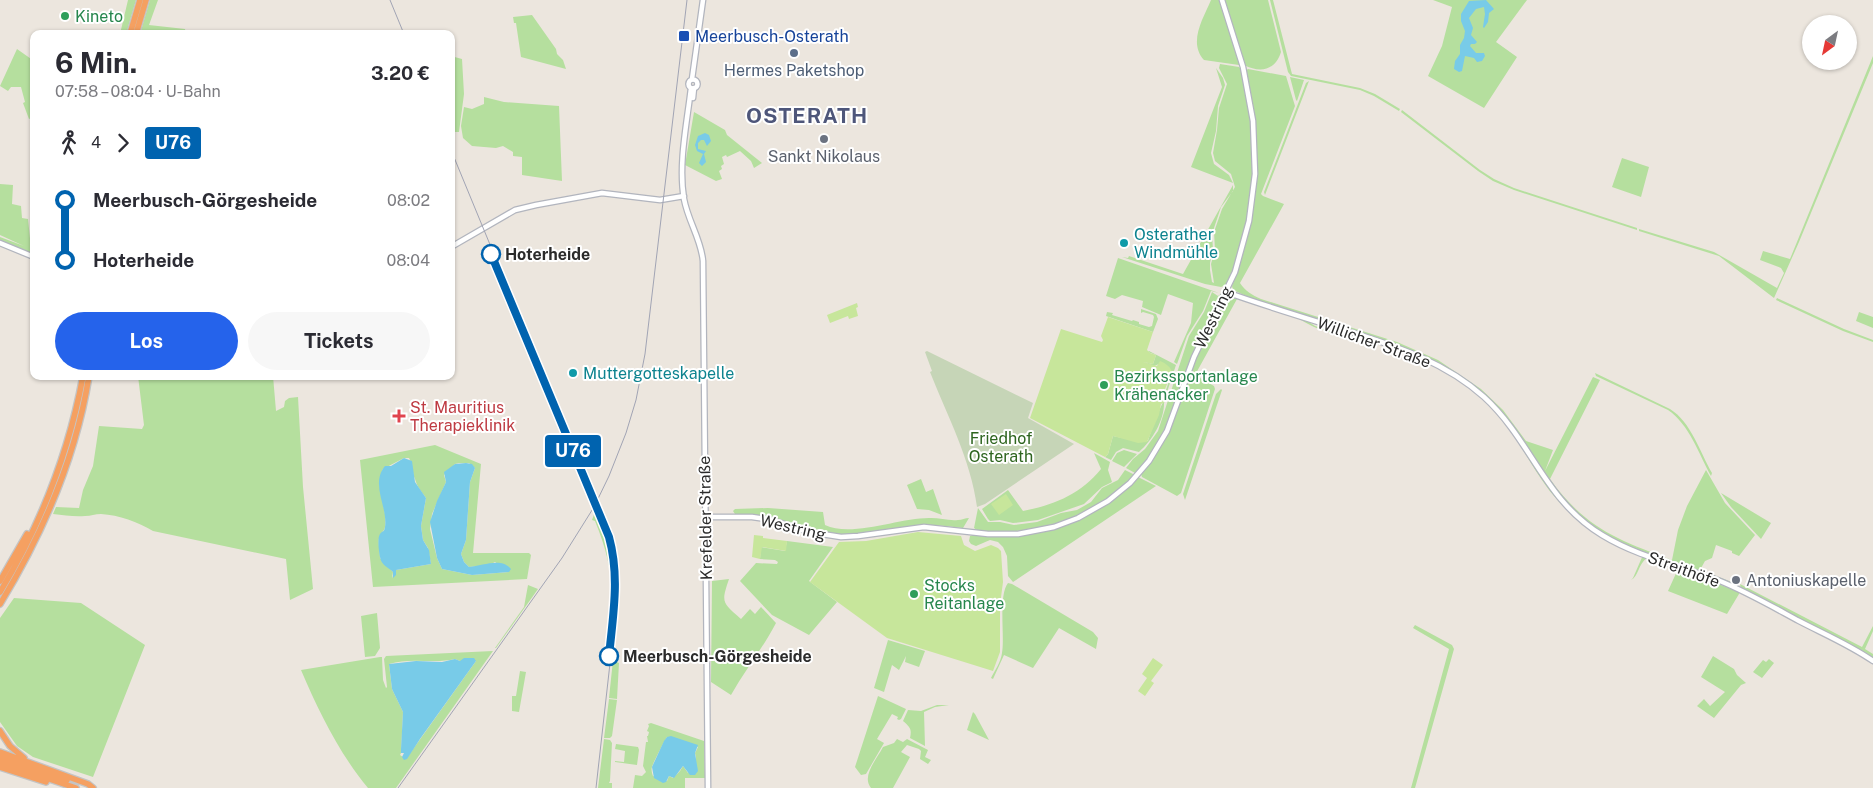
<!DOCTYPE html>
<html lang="de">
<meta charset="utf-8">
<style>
:root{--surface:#fff;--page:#f7f7f7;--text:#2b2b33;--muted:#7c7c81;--accent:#2563eb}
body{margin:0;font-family:"Public Sans",sans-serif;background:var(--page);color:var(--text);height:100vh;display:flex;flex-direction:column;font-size:19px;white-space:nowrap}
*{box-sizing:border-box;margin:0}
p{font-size:16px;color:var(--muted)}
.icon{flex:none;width:28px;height:28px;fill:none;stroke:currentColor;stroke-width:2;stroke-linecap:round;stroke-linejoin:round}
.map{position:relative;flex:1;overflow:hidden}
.sheet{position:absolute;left:30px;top:30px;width:425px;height:350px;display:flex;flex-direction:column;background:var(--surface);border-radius:10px;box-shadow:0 1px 4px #0004}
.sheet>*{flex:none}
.badge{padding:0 10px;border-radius:4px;font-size:18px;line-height:32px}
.needle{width:32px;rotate:213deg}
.buttons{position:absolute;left:1802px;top:15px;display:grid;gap:10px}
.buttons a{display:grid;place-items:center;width:55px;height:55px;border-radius:50%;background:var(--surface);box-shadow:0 1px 4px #0004;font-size:25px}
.map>.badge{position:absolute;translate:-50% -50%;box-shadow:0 0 0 2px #fff}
.legs{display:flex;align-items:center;gap:8px;height:55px;padding:0 25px;font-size:16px}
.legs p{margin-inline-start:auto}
.overview{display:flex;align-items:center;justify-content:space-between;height:85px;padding:0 25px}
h1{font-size:28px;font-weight:700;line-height:38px}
.action{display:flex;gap:10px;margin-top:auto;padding:10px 25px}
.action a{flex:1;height:58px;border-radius:30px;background:var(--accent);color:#fff;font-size:20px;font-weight:700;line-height:58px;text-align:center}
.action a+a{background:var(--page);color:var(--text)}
ul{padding:0 25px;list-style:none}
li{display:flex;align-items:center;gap:18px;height:60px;font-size:19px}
li i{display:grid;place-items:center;width:8px;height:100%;margin:0 6px;background:currentColor}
li i::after{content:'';width:12px;height:12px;margin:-6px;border:4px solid;border-radius:50%;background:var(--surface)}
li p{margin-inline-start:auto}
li:first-child i{background:linear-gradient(#0000 50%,currentColor 0)}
li:last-child i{background:linear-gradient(currentColor 50%,#0000 0)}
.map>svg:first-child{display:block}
</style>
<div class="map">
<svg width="1873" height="788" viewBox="0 0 1873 788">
<rect width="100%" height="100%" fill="#ece6de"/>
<path fill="#b5df9e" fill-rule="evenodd" d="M128 0H136L126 34H120Z
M150 0H158L149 25 185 29 186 34H140Z
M1211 0H1221L1240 63 1239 65 1204 60C1188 42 1203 19 1211 0Z
M1224 0H1268L1281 52C1275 71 1260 73 1244 65Z
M1270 0H1273L1292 74 1360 88 1375 94 1400 109 1399 111 1374 96 1360 90 1291 76 1288 72Z
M1433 0H1527L1496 42 1517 57 1484 108 1428 76 1442 46 1452 7Z
M532 15 556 49 557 54 563 60 566 69 521 57 516 23H514L513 17Z
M17 49 34 61V117L29 119 23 103 25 102 21 87H11L8 91 0 86Z
M451 56 462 59 464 94 459 132H451Z
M1873 56V63L1799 242 1774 298 1719 256 1639 231V229L1714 252 1777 288 1784 273 1781 268 1760 260 1763 251 1790 259Z
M1220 64 1239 67 1242 70C1245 85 1249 100 1251 115 1259 173 1249 230 1228 284L1221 287 1205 284 1122 257 1128 258 1129 256 1183 274 1233 185V191L1221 207 1212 234 1213 250 1210 263V270L1212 282 1214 283 1211 264 1215 250 1214 232 1222 209 1235 187 1231 174 1215 161 1213 153 1217 130 1219 108 1227 84 1219 68Z
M1216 68 1223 78 1225 85 1218 106 1216 131 1211 153 1214 164 1229 175 1233 183 1191 167 1222 87Z
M1248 69 1286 76 1295 106 1261 194 1263 196 1284 204 1240 283C1245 291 1252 295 1261 299L1397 342 1438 360 1481 389 1503 410 1526 441 1553 450 1545 471 1593 377 1600 380 1550 479C1585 528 1618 540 1672 560L1678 530 1687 506 1706 470 1725 503 1755 535 1739 556 1732 553V551L1716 545 1712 558 1705 561 1700 570 1737 584 1734 586 1629 546 1605 535 1573 512 1547 479 1520 435 1504 416 1462 377 1446 368 1422 355 1397 345 1253 299 1233 290 1232 286C1259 216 1263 144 1245 71Z
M1290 77 1304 80 1297 101 1296 100Z
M1309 81 1265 195 1264 192 1306 83Z
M484 97 504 102 559 106 562 181 522 175V157L513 156V152L503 146 496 148 472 146 463 138 461 126 464 107 472 109 484 104Z
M1402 110 1480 170 1494 179 1514 188 1637 228V230L1514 190 1493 181 1478 171 1401 112Z
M694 112 725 130 727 135 762 163 754 168 751 161 740 151 727 157 726 155 722 157 724 164 721 166 722 169 719 171 722 179 716 181 685 165Z
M1622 158 1649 167 1641 197 1612 187Z
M0 184 13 185 12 204 21 206 22 218 28 219 31 248 34 250V254L0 241V237L24 246 0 235Z
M1118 258 1219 293 1211 291 1203 311 1187 336 1177 364 1174 362 1191 323 1193 303 1168 294 1161 315 1142 307 1143 301 1122 295 1115 299 1106 296Z
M1212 292 1218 296 1221 294V297C1213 313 1205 329 1198 346 1178 391 1171 436 1135 473L1126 468 1133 459 1145 449 1158 431 1189 336 1204 312Z
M1229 298 1243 299 1304 319 1315 326 1335 332 1358 336 1408 353 1453 375 1481 397 1504 420 1556 497 1567 510 1590 530C1577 520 1565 509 1554 496 1533 471 1520 440 1498 415 1463 376 1414 351 1364 339 1350 335 1336 335 1323 330 1314 328 1307 323 1299 319 1283 311 1254 303 1237 299L1195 375 1214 386 1215 389 1181 493 1177 496 1142 477 1141 474 1159 448 1170 428 1193 364 1225 300Z
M1777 298 1844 329 1873 340V342L1843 331 1776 300Z
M1141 309 1156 314 1158 319 1153 332 1106 316 1107 312 1113 313 1112 315 1132 321 1133 320 1139 322V324L1149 327 1152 326 1154 317 1153 315 1143 312 1141 313Z
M1859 312 1873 317V328L1856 321Z
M1149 351 1176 365 1165 398 1162 399 1138 390 1139 388 1162 395 1165 393 1172 372 1159 364 1154 366 1143 362 1153 364 1156 355 1148 352Z
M1595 373 1670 409C1691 422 1700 452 1712 473L1711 476C1699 454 1689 424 1668 410L1596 376Z
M138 376H273L276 411 284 407 285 401 289 398 298 397 303 487 313 589 290 600 286 559 153 531C138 522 119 515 101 514 95 514 91 516 85 516 74 517 64 515 53 514L56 507 79 508 83 490 93 466 99 426 142 429 144 425Z
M1221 389 1222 390 1185 500 1183 494 1216 394Z
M1164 401C1165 419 1153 440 1139 452L1123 448 1116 452 1111 460 1105 457 1108 454 1113 436 1122 438 1148 441C1150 434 1161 404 1164 401Z
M435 445 481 464 473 553H529L531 555 527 579 373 587 360 460ZM404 458H409C413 465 412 472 415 479 417 487 422 492 426 498L421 526 423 540 428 548 431 564 396 570 392 578 393 572 380 558C380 551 378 544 379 538 380 533 384 532 385 527 388 506 374 490 383 469ZM459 463H469L475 468 470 482 466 540 461 554 464 562 469 567 489 565 495 562 509 572 472 575 442 569 437 558 430 529 432 514 446 482 444 475 455 464Z
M1124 450 1137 454 1124 467 1112 461 1117 453Z
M1094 453 1110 462 1108 470 1112 482 1102 487 1084 504 1038 520 1013 523 1000 520 990 521 988 519 982 509 1008 490 1023 511C1054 505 1081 494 1101 469Z
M1125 470 1133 474V477C1096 513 1051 531 1000 532 992 533 980 533 974 528L978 508 988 522H1000L1014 525 1037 522 1061 513 1077 510 1091 502 1102 488 1118 480Z
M1138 477 1156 486 1013 582 1008 576 1007 556 1003 547 998 542 990 540 976 546 971 544 969 541 970 536 973 535C1018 540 1067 531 1105 504 1117 496 1126 485 1138 477Z
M921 479 926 492 933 489 942 515 929 510 917 509 907 485Z
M1721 493 1771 523 1761 539 1731 507Z
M768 508 823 512 825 525C852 538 901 517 931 518 940 518 949 521 958 520 962 520 965 518 969 518L963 528C943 525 924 524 905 527 884 530 862 537 840 535 804 532 771 515 735 514L733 511 735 509Z
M596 509C603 527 611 545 614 564 619 593 612 624 608 652 606 640 610 626 611 613 614 578 608 553 595 521L592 520Z
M787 541 833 547 809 581 837 602 809 635 772 615 740 581 756 563 777 564 778 562 775 560 760 559 761 547 785 551Z
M1643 555 1739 592V594L1727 614 1668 591 1678 569 1667 564 1664 565 1647 558C1638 564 1639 576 1631 580L1633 578Z
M729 579C721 603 722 602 741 619L750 609 755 614 761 607 776 623C763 648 745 670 731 695L711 682 712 581Z
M1008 583 1012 584 1093 632 1098 638 1096 649 1059 628 1033 668 1004 655 993 679 991 678C995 670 1001 662 1002 653 1005 636 998 596 1008 583Z
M1740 584 1862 647 1873 626V631L1865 649 1873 654V659L1741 589Z
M528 585 538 589 496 648H495L524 607Z
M14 598 81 603 145 645 93 777 33 757 17 746 0 722V618Z
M377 613 380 648 375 656 365 657 361 616Z
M1415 625 1452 645 1454 649 1415 788H1411L1449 649 1413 628Z
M888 640 925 651 919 667 905 662 906 656 899 670 892 665 884 692 874 688Z
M493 651 396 788H368C339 753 319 712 301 670L380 657H382L383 680 386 688 387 687 384 659 386 656ZM455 659 460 661H476L406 759 400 755 401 753 403 712 392 689 389 664C410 657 434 664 455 659Z
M1713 656 1734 669 1737 675 1746 683 1741 685 1714 718 1697 706 1704 699 1710 706 1725 692 1701 677Z
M1769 659 1774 663 1762 678 1753 672 1763 660 1766 662Z
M613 660 619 663 617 699 609 698Z
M520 671 526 672 519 712 512 711V696H516Z
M878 696 906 709 901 719 899 720 897 719 898 717 892 714 877 739 884 743 866 774 861 775 855 767Z
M609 699 617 700 612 736 610 738H604Z
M937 705H949L935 707 924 712 925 746 910 738C912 729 910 727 903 721L908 710 921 711Z
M973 712 975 714 989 740 967 730Z
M651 723 704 741 705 778H685V788H633L635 775 642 776 646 772 643 766 646 742H648L647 736H648L649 732 647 731 649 726 648 724ZM667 737 698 747 695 753C698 762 694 766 688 773L683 766 680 771 673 778 669 776 667 781 653 776C652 773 651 770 652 767 653 763 665 740 667 737Z
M604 739 610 740 612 743 610 781 609 783H612V788H598Z
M897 739 903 742 907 739 928 750 925 757 931 760 928 764 920 759 921 751 919 749 907 745 901 752 910 757 893 788H871C861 776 877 759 883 747L894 743Z
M616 744 638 747 639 750 637 765 615 762V761L624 762 625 751 615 749Z"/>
<path fill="#c6d5b7" d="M927 351 1033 403 1028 418 1074 444 985 504 977 507C971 460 947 415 930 372L932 371 925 352Z"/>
<path fill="#c7e69b" d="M857 303 858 307 856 308 858 316 849 319 848 316 830 323 827 315Z
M1108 317 1153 332 1147 350 1150 353 1156 355 1153 364 1143 362 1157 366 1160 361C1165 363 1171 367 1172 372L1163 394 1140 388 1138 390 1162 399 1167 395 1165 402 1161 404 1159 415 1147 442 1138 443 1113 436 1108 454 1105 457 1030 418 1061 329 1102 342 1103 340 1101 336Z
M1006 494 1013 505 999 515 991 504Z
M918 532 961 536 964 545 975 551 991 545 998 548 1001 551 1003 582 1000 605V652L993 671 887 638 810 582 839 542 866 541Z
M754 535 763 536V538L787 541 786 551 762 547 760 559 752 557Z
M1153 658 1163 665 1151 681 1154 683 1145 696 1138 691 1147 678 1142 674Z"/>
<path fill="#78cbe8" d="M1486 0 1494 9 1489 13 1488 22 1484 28 1483 27 1485 14 1484 7 1476 9 1469 18 1473 28 1471 35 1477 42 1475 44H1471L1470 46 1476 53H1484L1485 56 1482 61 1477 62 1474 58 1465 56 1462 71 1459 72 1454 69 1455 61 1460 54V45L1464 38 1465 31 1461 21V14L1469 1Z
M705 133 709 135 711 141 707 146 704 140H701L698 143V149L706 151 704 154 706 162 702 166 699 163 703 154 697 151 695 145 698 136Z
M404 458 412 461 415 482 426 498 421 526 423 540 429 550 431 564 396 570V575L393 578V572C388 567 381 565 380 557 379 552 377 538 380 534 383 530 384 533 385 527 388 507 370 484 385 466H391Z
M466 463 472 464 475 468 470 482 466 540 461 554 464 562 469 567C483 566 501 557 511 569L509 572 472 575 442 569 437 558 430 522 437 501 446 482 444 472 455 464Z
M464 658H474L476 661 420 739 407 759 404 760 402 757 404 753H401V749L403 712 392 689 389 664 416 661 442 662 455 659 460 661Z
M671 736 698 745 695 753 698 771 695 775H690L683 766 674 778 669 776 666 782 663 783 654 778 652 767 664 741 667 737Z"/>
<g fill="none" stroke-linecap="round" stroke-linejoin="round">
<defs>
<path id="secondary" d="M692 79 703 0
M688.5 84a4.5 4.5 0 1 1 9 0a4.5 4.5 0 1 1-9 0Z
M691 88C687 123 678 164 684 199 688 221 701 239 703 261L708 788
M693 98 694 88
M0 243 34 257
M451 247 515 210 536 205 602 193 660 200 684 196
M1226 292C1268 307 1312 320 1354 333 1401 348 1446 363 1484 397 1532 441 1544 500 1602 535 1638 557 1681 566 1720 581 1747 592 1773 607 1799 621 1824 634 1850 645 1873 661
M706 517H752L772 520 809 532 841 537 858 536 924 527 988 534H1018L1054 527 1078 518 1108 501 1130 483 1149 461 1167 431 1194 357 1235 272 1249 221 1255 174 1253 121 1243 67 1222 0"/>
<path id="motorway" d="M130 34 140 0
M136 34 146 0
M0 581 27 534
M0 592C40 526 69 452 83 376
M0 604C42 535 76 457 89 376
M0 731 10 746 24 758
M0 752 88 784 93 788
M0 757 67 780
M0 762 76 788
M0 767 46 782"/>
</defs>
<use href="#secondary" stroke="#b2b5be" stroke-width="7"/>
<use href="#motorway" stroke="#c4c4c4" stroke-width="8"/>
<use href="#secondary" stroke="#fff" stroke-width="4.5"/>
<use href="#motorway" stroke="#f5a061" stroke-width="5.5"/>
<path stroke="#a1a4b4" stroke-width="1" d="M390 0 404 34
M451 150 604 521C613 545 618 566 618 592L596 788"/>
<path stroke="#a1a4b4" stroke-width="1" d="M398 788 562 558 594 507 609 476 626 433 636 400 645 354 687 0"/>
</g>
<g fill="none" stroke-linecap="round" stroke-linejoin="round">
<defs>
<path id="line-1" d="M491 254 609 537C620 577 613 615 609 656"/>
</defs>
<use href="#line-1" stroke="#fff" stroke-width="11"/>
<use href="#line-1" stroke="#0063af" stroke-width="8"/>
</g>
<g fill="#2e9e5b" stroke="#fff" stroke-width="2">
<circle cx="65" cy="16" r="5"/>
<circle cx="1104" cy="385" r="5"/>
<circle cx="914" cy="594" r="5"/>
</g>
<rect fill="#1a4fb4" stroke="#fff" stroke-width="2" x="678" y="30" width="12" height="12" rx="2.5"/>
<circle fill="#5c6f8a" stroke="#fff" stroke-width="2" cx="794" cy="53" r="5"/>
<g fill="#6b7280" stroke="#fff" stroke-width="2">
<circle cx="824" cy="139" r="5"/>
<circle cx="1736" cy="580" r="5"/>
</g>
<g fill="#0f9aa8" stroke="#fff" stroke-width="2">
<circle cx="1124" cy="243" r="5"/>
<circle cx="573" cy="373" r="5"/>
</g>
<g fill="#fff" stroke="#0063af" stroke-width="2.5">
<circle cx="491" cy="254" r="9"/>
<circle cx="609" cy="656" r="9"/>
</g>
<path fill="#e0444e" stroke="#fff" stroke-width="2" d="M396.5 408.5h5v5h5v5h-5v5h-5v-5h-5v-5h5z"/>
<g text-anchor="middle" stroke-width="4" stroke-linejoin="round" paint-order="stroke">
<g font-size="16" fill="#27864d" stroke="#fff" text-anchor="start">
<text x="75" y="22">Kineto</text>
<text x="1114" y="382">Bezirkssportanlage<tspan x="1114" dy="18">Krähenacker</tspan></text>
<text x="924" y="591">Stocks<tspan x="924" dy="18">Reitanlage</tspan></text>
</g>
<g font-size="16" fill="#164399" stroke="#fff" text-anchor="start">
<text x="695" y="42">Meerbusch-Osterath</text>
</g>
<g font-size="16" fill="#4e5e75" stroke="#fff">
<text x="794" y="76">Hermes Paketshop</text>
</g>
<g font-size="16" fill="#5b616d" stroke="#fff">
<text x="824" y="162">Sankt Nikolaus</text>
<text x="1746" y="586" text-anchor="start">Antoniuskapelle</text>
</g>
<g font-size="16" fill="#0d838f" stroke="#fff" text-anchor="start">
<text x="1134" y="240">Osterather<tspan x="1134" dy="18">Windmühle</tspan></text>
<text x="583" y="379">Muttergotteskapelle</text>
</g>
<g font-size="16" font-weight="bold" fill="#2b2b2b" stroke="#fff" text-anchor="start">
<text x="505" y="260">Hoterheide</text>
<text x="623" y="662">Meerbusch-Görgesheide</text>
</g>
<g font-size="16" fill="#2b2b2b" stroke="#fff">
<text transform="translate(1213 317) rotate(-64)" y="6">Westring</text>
<text transform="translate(1374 342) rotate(20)" y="6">Willicher Straße</text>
<text transform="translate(705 518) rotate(-91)" y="6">Krefelder Straße</text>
<text transform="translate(793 527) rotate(13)" y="6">Westring</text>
<text transform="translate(1684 569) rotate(20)" y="6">Streithöfe</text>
</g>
<g font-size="16" fill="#be3a42" stroke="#fff" text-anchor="start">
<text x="410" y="413">St. Mauritius<tspan x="410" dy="18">Therapieklinik</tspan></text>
</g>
<g font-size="16" fill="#2e651f" stroke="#fff">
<text x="1001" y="444">Friedhof<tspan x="1001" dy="18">Osterath</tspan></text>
</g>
<g font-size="21" font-weight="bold" letter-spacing="1" fill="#4e567a" stroke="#fff">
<text x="807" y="123">OSTERATH</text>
</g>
</g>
</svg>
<div class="buttons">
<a><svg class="needle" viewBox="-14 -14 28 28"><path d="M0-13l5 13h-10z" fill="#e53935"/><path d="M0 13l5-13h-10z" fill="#7c7c81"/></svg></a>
</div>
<b class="badge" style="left:573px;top:451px;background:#0063af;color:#fff">U76</b>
<section class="sheet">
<div class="overview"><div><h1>6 Min.</h1><p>07:58 – 08:04 · U-Bahn</p></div><b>3.20 €</b></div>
<div class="legs"><svg class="icon" aria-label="walk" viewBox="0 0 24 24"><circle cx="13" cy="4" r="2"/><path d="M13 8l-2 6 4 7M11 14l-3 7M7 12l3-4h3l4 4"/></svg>4<svg class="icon" aria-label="forward" viewBox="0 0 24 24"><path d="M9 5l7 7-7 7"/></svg><b class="badge" style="background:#0063af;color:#fff">U76</b></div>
<ul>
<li><i style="color:#0063af"></i><b>Meerbusch-Görgesheide</b><p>08:02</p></li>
<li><i style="color:#0063af"></i><b>Hoterheide</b><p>08:04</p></li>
</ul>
<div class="action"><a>Los</a><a>Tickets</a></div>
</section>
</div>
